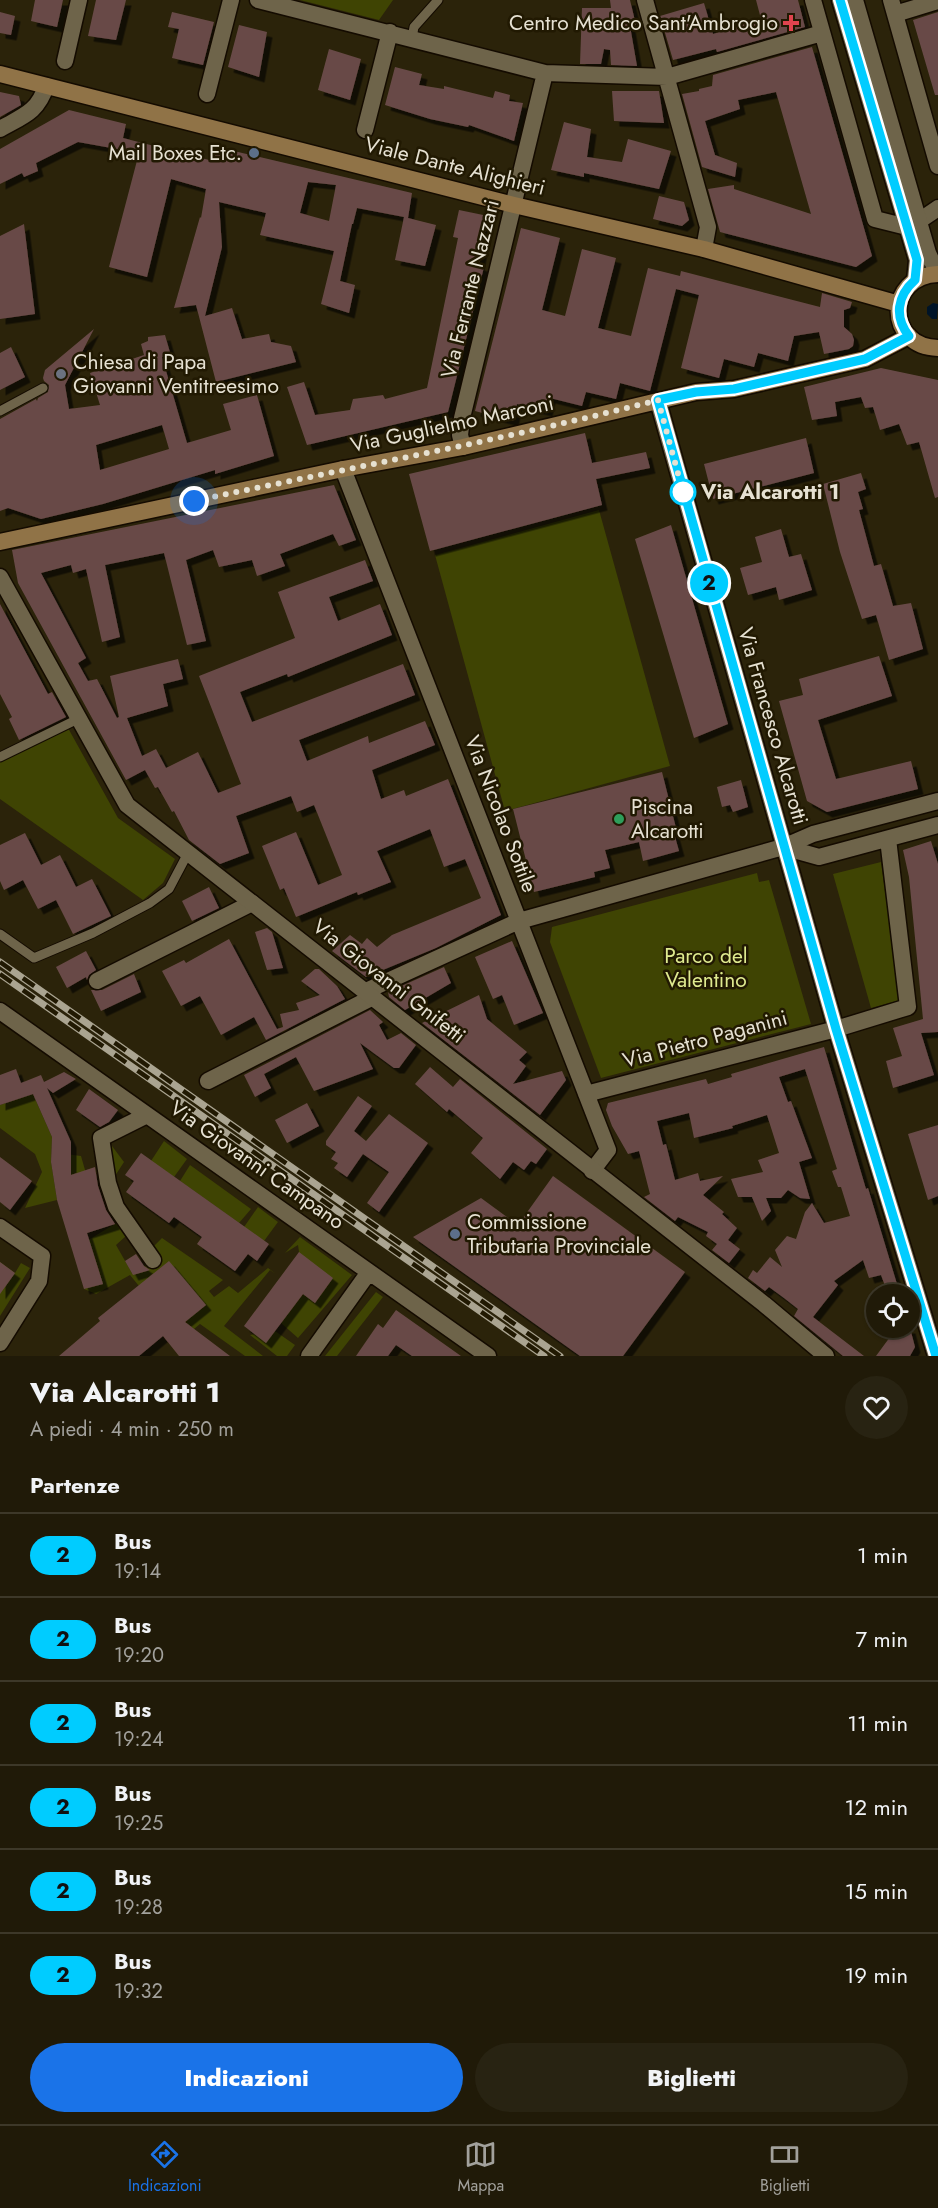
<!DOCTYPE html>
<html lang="it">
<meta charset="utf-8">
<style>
:root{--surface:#201a08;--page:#282312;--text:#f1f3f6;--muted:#a2a19c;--line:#3d3829;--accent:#1a73e8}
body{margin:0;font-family:Jost,sans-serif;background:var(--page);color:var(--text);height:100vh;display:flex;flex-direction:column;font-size:22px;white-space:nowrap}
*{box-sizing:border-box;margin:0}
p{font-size:20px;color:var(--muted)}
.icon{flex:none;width:33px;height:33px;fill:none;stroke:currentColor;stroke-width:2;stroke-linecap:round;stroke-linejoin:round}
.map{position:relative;height:1356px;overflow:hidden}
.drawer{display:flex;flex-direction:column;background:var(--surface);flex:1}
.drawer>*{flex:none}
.badge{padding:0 12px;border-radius:20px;font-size:21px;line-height:39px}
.fabs{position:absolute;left:866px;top:1284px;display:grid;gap:12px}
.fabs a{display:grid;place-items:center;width:54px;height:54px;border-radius:50%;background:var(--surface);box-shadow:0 2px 4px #0004,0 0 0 2px var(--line);font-size:30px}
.you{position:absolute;width:30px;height:30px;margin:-15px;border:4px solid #fff;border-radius:50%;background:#1a73e8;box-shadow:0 0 0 9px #1a73e833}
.map>.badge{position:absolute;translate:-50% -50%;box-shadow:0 0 0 3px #fff}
h2{padding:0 30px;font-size:22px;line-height:54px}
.round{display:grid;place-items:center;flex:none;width:63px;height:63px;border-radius:32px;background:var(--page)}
.headline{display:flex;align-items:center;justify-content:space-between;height:102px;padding:0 30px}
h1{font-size:28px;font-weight:800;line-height:45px}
.cta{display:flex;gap:12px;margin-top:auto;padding:12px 30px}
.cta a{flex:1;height:69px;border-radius:36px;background:var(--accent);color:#fff;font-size:24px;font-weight:800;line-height:69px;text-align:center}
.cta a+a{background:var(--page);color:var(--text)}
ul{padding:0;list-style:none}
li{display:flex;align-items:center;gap:18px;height:84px;padding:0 30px;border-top:2px solid var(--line)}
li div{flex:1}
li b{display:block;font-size:22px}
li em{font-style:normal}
li .badge{min-width:66px;font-weight:700;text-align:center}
.tabs{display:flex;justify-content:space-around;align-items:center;height:84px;border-top:2px solid var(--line);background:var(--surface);font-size:16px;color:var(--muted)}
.tabs a{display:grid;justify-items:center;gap:3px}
.tabs .on{color:var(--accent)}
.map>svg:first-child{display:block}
</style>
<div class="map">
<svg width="938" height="1356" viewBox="0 0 938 1356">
<defs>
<filter id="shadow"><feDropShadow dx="5.5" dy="5.5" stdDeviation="0" flood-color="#0009"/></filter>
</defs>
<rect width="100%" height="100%" fill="#2b230a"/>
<path fill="#3f4403" d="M300 0H393L379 20Z
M599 510 670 766 505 811 435 555Z
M68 728 118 818 175 859 163 883 143 900 0 799V760Z
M881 862 900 1000 871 1008 833 874Z
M757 873 759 882 769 880 811 1024 601 1078 550 942 552 927Z
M33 1094 52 1137 51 1162 57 1200 25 1208 42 1172 35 1154 0 1128V1105Z
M164 1141 187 1159 174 1177 151 1161Z
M109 1142 124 1162 115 1176Z
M66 1154 81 1156 91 1191 72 1196Z
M190 1165 251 1209 239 1223 180 1181Z
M258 1207 278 1222 264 1241 244 1227Z
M118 1222 126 1236 116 1245 132 1273 159 1256 153 1247 162 1238 223 1280 209 1291 214 1297 229 1286 238 1293 268 1268 276 1274 270 1270 224 1326 263 1356H245L200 1324 182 1339 130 1275 96 1294 84 1289 85 1242Z
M300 1237 352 1275 298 1338 281 1323 288 1313 299 1252 298 1245 285 1253Z
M0 1262 15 1273 21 1263 30 1268 0 1316Z
M376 1292 383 1297 337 1356H325Z
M275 1331 295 1345 287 1356H277L250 1335Z"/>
<path fill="#001427" d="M933 303 938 304 937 319H932L927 314V307Z"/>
<path fill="#684a47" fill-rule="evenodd" filter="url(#shadow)" d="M35 0H63L57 27 31 21Z
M96 0H126L116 40 88 36Z
M610 0H630L636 25 630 26 637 66 611 65 610 50 604 49 601 64H580L582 8H611Z
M756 0H798L805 27 717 52 716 49 673 60 660 16 704 3 713 34 761 19Z
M0 12 15 16 11 35 0 33Z
M172 12 214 22 203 65 172 58 179 29 168 27Z
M938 12V95H935L913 20Z
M239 25 267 32 259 77 228 67Z
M812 47 872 256 856 267 720 232 708 189 734 185V189L811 214 776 92 738 100 740 109 705 121 715 155 737 163 735 177 702 167 682 94 699 91V89L712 86 713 75Z
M329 49 361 59 350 100 318 90Z
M395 67 422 74 419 85 444 89V86L493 98 495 91 510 95 509 101 523 103 514 141 469 125 468 127 430 119 385 105Z
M612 91H659L664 123 614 121Z
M0 92 19 96 21 105 0 117Z
M69 110 126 124 123 138 213 161 217 147 412 193 408 218 436 225 425 266 395 260 404 217 357 208 353 224H352L340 281 355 285 349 313 321 304 334 251 260 235 266 213 219 202 222 247 205 316 232 308 242 339 269 334 271 342 291 346 296 362 216 382 196 305 174 308 200 217 201 218 206 189 171 179 147 277 109 267 139 153 78 142 36 163 38 171 24 177 22 173 0 184V149ZM308 182 336 185 329 221 300 213Z
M564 122 591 129 587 157 622 162 628 139 671 151 659 189 584 173V177L551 170Z
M659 196 684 202 689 220 682 226 653 219Z
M459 210 488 216 479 265 484 267 448 412 307 445 287 387 304 382 315 415 350 410 353 399 383 395 385 399 427 388 458 238 453 237Z
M24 224 35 314 0 319V236Z
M521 228 560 238 542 310 565 316 582 249 616 258 598 328 631 336 648 268 680 276 681 271 820 307 822 293 852 302 850 308 844 310V327L852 334 854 340 853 346 849 349 824 354 819 332 794 336 788 361 758 353 754 367 724 359 719 378 681 368 699 295 676 289 650 391 620 383 616 399 586 392 582 406 550 398 547 411 517 404 513 421 475 411Z
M94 329 65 385 69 409 100 405 90 373 144 355 141 344 148 341V337L165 335 171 356 162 357 187 443 231 430 223 404 257 395 274 456 215 474V470L103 504 41 519 8 508 0 511V419L36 399 37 401 38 398 48 392 49 385 44 381 43 378 45 370ZM162 425 169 449 100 470 96 445Z
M11 347 25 377 0 390V353Z
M881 368 938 380V497L935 498 919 442 907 445 899 424 880 430 873 407 865 408 861 397 835 402 837 416 812 420 804 387Z
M585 433 592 463 646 452 650 468 596 479 602 505 430 551 409 474Z
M806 438 814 473 713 499 704 464Z
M861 473 866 489 858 492 863 509 859 510 874 566 881 564 893 606 911 603 923 649 889 660 876 615 862 619 840 552 823 484Z
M334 485 356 540 339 546 333 534 280 554 285 566 257 576 252 560 219 567 213 550 186 560 206 641 187 645 164 553 105 565 120 637 102 642 86 569 73 573 71 565 41 573 86 658 78 663 88 681 97 679 117 718 119 717 110 676 178 659 183 679 163 684 168 706 127 718 142 756 156 749 166 768 198 752 218 793 241 784 199 676 295 638 278 592 365 560 373 581 329 597 338 621 380 604 392 635 288 677 287 674 240 692 252 722 403 664 415 695 299 740 307 761 368 736 369 743 425 721 435 745 372 770 381 799 404 790 406 796 448 779 501 915 436 948 366 977 332 951 350 935 362 944 367 938 377 947 392 935 481 898 465 859 444 867 430 829 377 851 391 882 358 895 357 892 296 917 284 888 280 890 262 846 296 832 318 885 342 875 314 805 297 812 291 796 236 816 249 853 220 864 189 840 174 811 172 812 158 787 155 788 145 770 126 780 18 583 12 550Z
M671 525 728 724 694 738 635 539Z
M781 529 789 557 801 554 812 590 779 600 776 587 748 595 740 568 762 562 755 537Z
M0 604 48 694 52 692 66 717 19 740 9 719 12 717 0 694Z
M879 656 892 696 818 720 836 779 911 761 918 789 827 812 807 801 779 701 803 695 799 679Z
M662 772 677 832 674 833 679 851 643 861 639 842 605 850 610 868 594 872 595 877 534 892 513 809Z
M741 780 748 807 733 812 730 805 722 807 717 787Z
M25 833 41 865 60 855 76 887 92 879 111 916 73 934 56 900 38 909 23 880 4 890 0 881V845Z
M931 841 938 864V1032L921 1033 934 1075 893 1088 886 1061 902 1056 893 1028 923 1019 909 877 903 850Z
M209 887 219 908 192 921 182 901Z
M267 928 272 932 283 968 267 970 255 932Z
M229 939 277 1029 283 1027 280 1014 299 1010 296 1003 320 995 301 981 315 969H319L337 986 345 999 266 1040 254 1017 221 1035 200 996 181 1006 162 971 184 960 186 963Z
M512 941 543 1013 514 1025 502 995 493 999 475 957Z
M86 951 96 970 89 975 87 980 86 977 67 988 56 967Z
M444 967 451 983 405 1010 389 997 388 992Z
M134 974 141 992 101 1011 91 990H102Z
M479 995 487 1019 527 1052 519 1060 526 1066 513 1084 562 1071 566 1080 540 1115 422 1023Z
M370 1010 383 1022 379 1025 387 1040 401 1033 416 1045 399 1068H394L360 1043 373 1069 314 1091 296 1057 264 1074 271 1088 255 1097 244 1075Z
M824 1047 866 1189 868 1188 900 1294H888L881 1275 869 1278 863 1260 834 1281 838 1285 813 1317 864 1356H843L794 1316 798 1309 784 1298 769 1287 765 1291 748 1278 753 1270 757 1273 770 1257 782 1267 775 1250 787 1236 796 1239 805 1212 812 1203 824 1223 850 1216 841 1187H838L832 1171 837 1169 805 1069 779 1077 788 1102 791 1101 812 1158 799 1162 810 1199 800 1198 788 1190 781 1198H766L771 1211 762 1221 752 1197H738L731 1179 763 1172 758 1160 779 1153 767 1115 732 1126 733 1128 694 1138 689 1113 657 1121 663 1145 666 1144 675 1180 698 1173 700 1181 723 1176 703 1195 724 1212 722 1214 737 1228 728 1240 740 1249 729 1263 712 1250 717 1244 706 1236 708 1232 678 1217 675 1221 644 1197 650 1194 639 1151 628 1154 612 1126 606 1110 608 1103 706 1079 708 1084 732 1077 731 1074Z
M430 1067 453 1087 460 1079 547 1149 536 1164 531 1161 524 1170 513 1162 500 1179 471 1153 483 1138 449 1109 447 1112 415 1084Z
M16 1069 21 1083 41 1075 44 1082 64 1072 76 1079 53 1093 47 1088 71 1142V1175L95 1167 98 1186 106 1210 115 1224 87 1233 103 1284 84 1289 57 1200 51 1162 52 1137 33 1094 0 1105V1075Z
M89 1089 118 1110 109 1122 100 1127 76 1110Z
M358 1096 372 1106 354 1131 366 1141 389 1114 428 1143 379 1212 367 1203 389 1172 363 1154 347 1177 334 1168 338 1163 331 1159 336 1152 326 1145V1141Z
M307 1103 319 1126 287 1143 275 1120Z
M938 1125V1196L928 1200 908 1134Z
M141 1153 269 1244 257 1261 248 1254 235 1271 197 1244 202 1237 174 1217 169 1223 126 1192 134 1181 125 1175Z
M0 1157 32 1181 10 1210 0 1202Z
M553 1176 685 1272 623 1356H580L413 1237 481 1198 518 1225Z
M299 1252 333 1278 315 1303 303 1294 266 1343 244 1326Z
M136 1254 144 1266 150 1270 133 1275 125 1261Z
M169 1261 206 1305 185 1322 230 1356H179L163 1336 139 1356H59L100 1321 98 1318Z
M0 1262 15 1273 0 1294Z
M396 1310 461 1356H412L396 1345 388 1356H356L378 1324 383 1328Z
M878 1328H910L915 1347 910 1356H876L890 1337Z"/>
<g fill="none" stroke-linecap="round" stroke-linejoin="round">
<defs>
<path id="service" d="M412 38 414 27 438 0
M0 411 43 388
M0 757 78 719
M0 934 34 958 93 933 150 903 169 889 188 853"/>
<path id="minor" d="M258 0 545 73 667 77 822 33
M645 0 708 227 704 249
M813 0 875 219 907 227
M891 0 938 166
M895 14 938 1
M65 61 79 0
M207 94 231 0
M0 129C23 116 38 112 46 86
M365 130 390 32
M919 221 938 208
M658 401 836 1029 936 1356
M463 447 460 435 462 418 545 73
M343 469 608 1150 592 1171
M783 847 819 857 938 825
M97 981 252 903
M366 991 519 921 783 847 813 834 938 801
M0 1011 488 1356
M208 1081 373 997
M586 1094 836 1029 908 1007 888 839
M147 1115 101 1138 108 1183 116 1207 153 1260
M0 1227 42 1256 39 1281 0 1343
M309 1356 369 1272"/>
<path id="tertiary" d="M840 0 917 260 915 280
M855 0 928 253 938 274
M0 577 127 805 764 1304 826 1356"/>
<path id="secondary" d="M0 74 514 205 704 249 899 304
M938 274C885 276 886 347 938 348
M0 542 343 469 463 447 696 392 734 389 865 359 909 336"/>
</defs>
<use href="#service" stroke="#140b00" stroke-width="11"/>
<use href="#minor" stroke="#140b00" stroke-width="19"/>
<use href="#tertiary" stroke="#140b00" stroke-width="19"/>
<use href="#secondary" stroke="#140b00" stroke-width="19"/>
<use href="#service" stroke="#6e644a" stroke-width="9"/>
<use href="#minor" stroke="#6e644a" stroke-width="16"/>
<use href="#tertiary" stroke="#6e644a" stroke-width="16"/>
<use href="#secondary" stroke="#907347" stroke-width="16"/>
<defs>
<path id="rail" d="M0 962 560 1356
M0 974 544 1356"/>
</defs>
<use href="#rail" stroke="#aaa491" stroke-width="7"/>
<use href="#rail" stroke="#211902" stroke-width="4.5" stroke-dasharray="14" stroke-linecap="butt"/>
</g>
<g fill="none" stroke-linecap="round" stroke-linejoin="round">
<defs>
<path id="line" d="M840 0 917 260 915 280C897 296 894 317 909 336L865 359 734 389 696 392 658 400 836 1029 936 1356"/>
</defs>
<use href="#line" stroke="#fff" stroke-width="14"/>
<use href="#line" stroke="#0cf" stroke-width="9"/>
<path stroke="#e6e1d2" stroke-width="6" stroke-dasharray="0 10.8" d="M194 501C349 468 504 440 658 400L683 492"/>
</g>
<path fill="#e0444e" stroke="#211902" stroke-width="2" d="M788 14h6v6h6v6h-6v6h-6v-6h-6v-6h6z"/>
<g fill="#5c6f8a" stroke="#211902" stroke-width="2">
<circle cx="254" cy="153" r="6"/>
<circle cx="455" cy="1234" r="6"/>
</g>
<circle fill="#6b7280" stroke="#211902" stroke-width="2" cx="61" cy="374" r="6"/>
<circle fill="#fff" stroke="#0cf" stroke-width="3" cx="683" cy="492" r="12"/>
<circle fill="#2e9e5b" stroke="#211902" stroke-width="2" cx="619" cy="819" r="6"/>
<g text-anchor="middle" stroke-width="5" stroke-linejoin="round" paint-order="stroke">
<g font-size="21" fill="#e6e1d2" stroke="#211902" text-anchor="start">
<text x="778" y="30" text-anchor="end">Centro Medico Sant'Ambrogio</text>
<text x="242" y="160" text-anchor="end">Mail Boxes Etc.</text>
<text x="73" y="369">Chiesa di Papa<tspan x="73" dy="24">Giovanni Ventitreesimo</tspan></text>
<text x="631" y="814">Piscina<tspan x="631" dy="24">Alcarotti</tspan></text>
<text x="467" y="1229">Commissione<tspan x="467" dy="24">Tributaria Provinciale</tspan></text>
</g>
<g font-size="21" fill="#e6e1d2" stroke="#211902">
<text transform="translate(455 166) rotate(14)" y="7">Viale Dante Alighieri</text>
<text transform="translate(470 289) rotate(-76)" y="7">Via Ferrante Nazzari</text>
<text transform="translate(452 424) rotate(-12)" y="7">Via Guglielmo Marconi</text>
<text transform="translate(773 726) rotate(74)" y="7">Via Francesco Alcarotti</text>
<text transform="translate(501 814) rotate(69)" y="7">Via Nicolao Sottile</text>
<text transform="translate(389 981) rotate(38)" y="7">Via Giovanni Gnifetti</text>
<text transform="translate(705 1039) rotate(-15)" y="7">Via Pietro Paganini</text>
<text transform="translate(257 1165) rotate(35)" y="7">Via Giovanni Campano</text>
</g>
<g font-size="21" font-weight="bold" fill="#e6e1d2" stroke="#211902" text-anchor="start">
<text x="701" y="499">Via Alcarotti 1</text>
</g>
<g font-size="21" fill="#dfea8f" stroke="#211902">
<text x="706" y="963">Parco del<tspan x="706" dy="24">Valentino</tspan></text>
</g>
</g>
</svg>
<div class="fabs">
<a><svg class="icon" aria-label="locate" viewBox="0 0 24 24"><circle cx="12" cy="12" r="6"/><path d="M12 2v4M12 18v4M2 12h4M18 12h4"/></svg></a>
</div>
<div class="you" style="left:194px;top:501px"></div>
<b class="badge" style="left:709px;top:583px;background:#0cf;color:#111">2</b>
</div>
<section class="drawer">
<div class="headline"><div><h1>Via Alcarotti 1</h1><p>A piedi · 4 min · 250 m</p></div><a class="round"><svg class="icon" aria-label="heart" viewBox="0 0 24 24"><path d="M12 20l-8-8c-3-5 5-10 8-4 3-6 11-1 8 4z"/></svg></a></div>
<h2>Partenze</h2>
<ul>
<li><span class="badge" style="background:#0cf;color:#111">2</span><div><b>Bus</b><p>19:14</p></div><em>1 min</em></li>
<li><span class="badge" style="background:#0cf;color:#111">2</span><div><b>Bus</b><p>19:20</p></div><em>7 min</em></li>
<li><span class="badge" style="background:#0cf;color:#111">2</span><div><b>Bus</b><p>19:24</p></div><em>11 min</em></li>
<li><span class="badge" style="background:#0cf;color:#111">2</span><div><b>Bus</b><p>19:25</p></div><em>12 min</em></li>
<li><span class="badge" style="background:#0cf;color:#111">2</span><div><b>Bus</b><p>19:28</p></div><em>15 min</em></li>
<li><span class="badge" style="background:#0cf;color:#111">2</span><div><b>Bus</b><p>19:32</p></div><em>19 min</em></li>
</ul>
<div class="cta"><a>Indicazioni</a><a>Biglietti</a></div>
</section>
<nav class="tabs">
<a class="on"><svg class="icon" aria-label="directions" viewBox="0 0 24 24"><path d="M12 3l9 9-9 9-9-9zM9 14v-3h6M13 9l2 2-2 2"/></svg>Indicazioni</a>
<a><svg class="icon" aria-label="map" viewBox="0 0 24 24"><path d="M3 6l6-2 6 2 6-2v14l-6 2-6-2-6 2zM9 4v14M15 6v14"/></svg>Mappa</a>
<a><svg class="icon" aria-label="tickets" viewBox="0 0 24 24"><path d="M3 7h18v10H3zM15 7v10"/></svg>Biglietti</a>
</nav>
